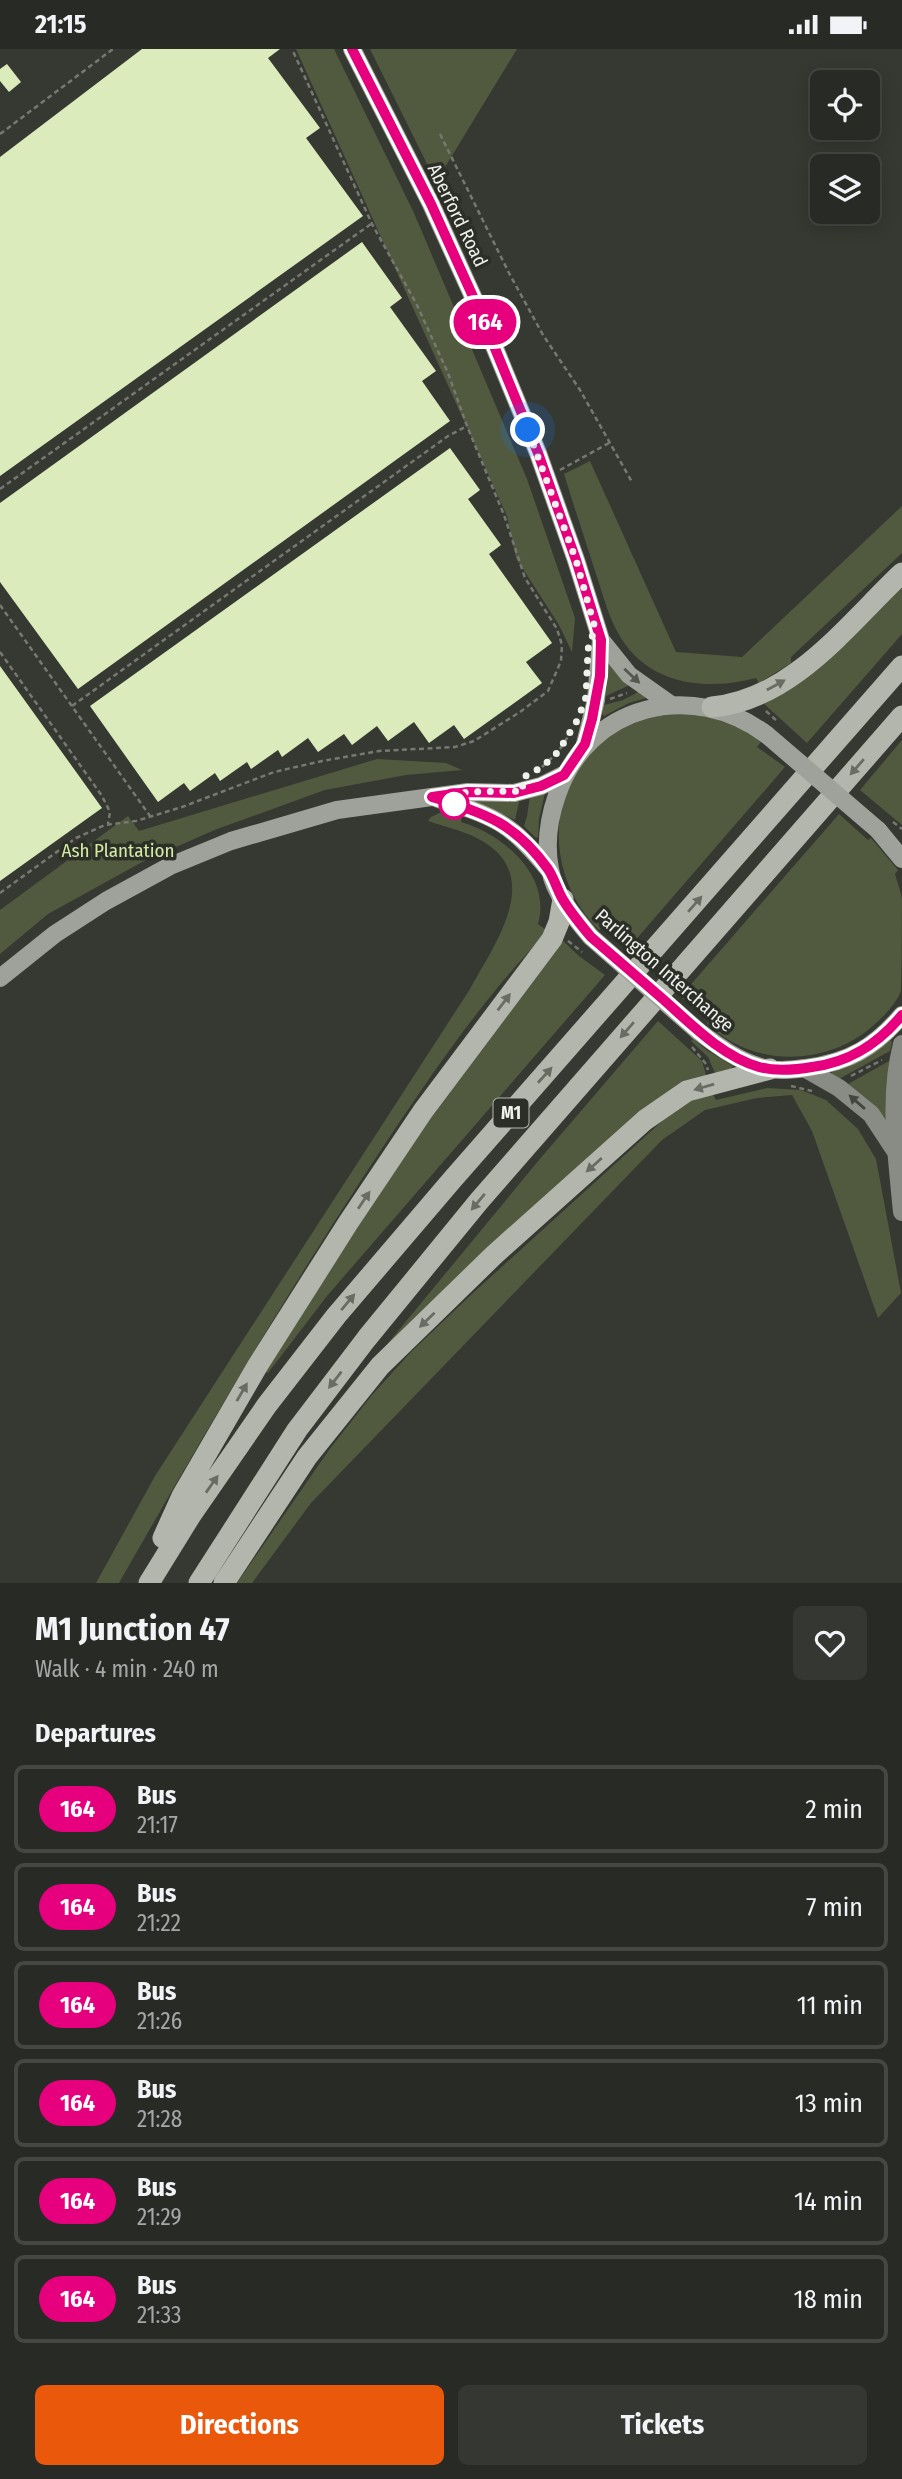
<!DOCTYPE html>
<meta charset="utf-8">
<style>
:root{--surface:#282b25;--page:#343732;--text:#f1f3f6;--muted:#a5a7a7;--line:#444742;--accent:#ea580c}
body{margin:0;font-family:"Fira Sans Condensed",sans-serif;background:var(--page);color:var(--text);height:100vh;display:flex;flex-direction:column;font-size:26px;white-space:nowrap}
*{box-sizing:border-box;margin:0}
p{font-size:23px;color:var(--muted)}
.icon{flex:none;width:38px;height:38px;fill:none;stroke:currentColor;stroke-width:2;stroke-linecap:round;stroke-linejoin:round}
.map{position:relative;height:1534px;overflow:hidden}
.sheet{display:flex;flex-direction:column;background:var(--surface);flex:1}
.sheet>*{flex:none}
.badge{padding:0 14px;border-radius:23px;font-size:24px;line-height:46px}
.tools{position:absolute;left:810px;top:21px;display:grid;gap:14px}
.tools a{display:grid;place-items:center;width:70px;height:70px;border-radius:10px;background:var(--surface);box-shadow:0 4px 18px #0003,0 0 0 2px var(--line);font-size:35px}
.you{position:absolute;width:35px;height:35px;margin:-18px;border:5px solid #fff;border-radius:50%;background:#1a73e8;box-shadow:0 0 0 10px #1a73e833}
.map>.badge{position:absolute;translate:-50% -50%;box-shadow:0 0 0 4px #fff}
h2{padding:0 35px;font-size:26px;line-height:63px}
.round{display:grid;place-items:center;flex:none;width:74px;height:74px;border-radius:10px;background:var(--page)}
.head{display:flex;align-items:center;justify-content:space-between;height:119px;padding:0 35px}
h1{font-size:33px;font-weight:700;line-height:52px}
.primary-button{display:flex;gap:14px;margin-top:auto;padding:14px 35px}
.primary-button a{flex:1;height:80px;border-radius:10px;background:var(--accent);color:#fff;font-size:28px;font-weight:700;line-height:80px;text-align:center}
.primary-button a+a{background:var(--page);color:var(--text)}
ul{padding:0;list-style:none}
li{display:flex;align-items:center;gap:21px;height:88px;margin:0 14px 10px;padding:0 21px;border:4px solid var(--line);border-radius:10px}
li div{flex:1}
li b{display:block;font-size:26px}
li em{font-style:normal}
li .badge{min-width:77px;font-weight:700;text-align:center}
.status{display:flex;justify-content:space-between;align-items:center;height:49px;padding:0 35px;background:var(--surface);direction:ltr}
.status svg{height:19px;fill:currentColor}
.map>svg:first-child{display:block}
</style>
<div class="status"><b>21:15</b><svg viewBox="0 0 49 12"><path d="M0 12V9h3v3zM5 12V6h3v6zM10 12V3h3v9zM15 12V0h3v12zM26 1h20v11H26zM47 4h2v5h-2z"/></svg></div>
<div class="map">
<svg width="902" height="1534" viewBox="0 0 902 1534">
<rect width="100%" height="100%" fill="#363931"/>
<path fill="#51593e" d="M296 0H334L414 164 527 430 575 569 572 603 559 576 516 509 507 467Z
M370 0H517L436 133Z
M590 412 676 603 742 608 902 457V504L791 608V614L759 634 756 629C704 643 644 635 617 582 607 564 602 542 595 522 585 490 574 458 564 425Z
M902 530V585L807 694 763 654Z
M605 608 632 635 606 647Z
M640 642 646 649 629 654 604 667 602 665 604 656 623 651Z
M672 665C705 665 734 672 761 693L757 698 785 718 627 901 604 877 599 881C537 820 546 713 630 676 643 670 657 667 672 665Z
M902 691V776L860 741Z
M377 710 446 714 462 721 406 726 325 741 217 780 144 812 48 865 0 905V861L128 767 139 782Z
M545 744 539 770 538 788 536 789 524 777 527 767 530 747Z
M520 749 515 771 488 758 468 752Z
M446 761 462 764 461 773C503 785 552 827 538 875L546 881C531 902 514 918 498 938 475 966 452 997 431 1027 318 1190 217 1362 119 1534H96L155 1427 470 940C493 897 544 830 484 793 468 783 446 778 428 772L431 768Z
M839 765 868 791 871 789 898 821 895 825C897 833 901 842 902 851 902 862 902 934 901 942 896 955 884 967 874 976 827 1018 754 1019 707 975L710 969 680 948Z
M560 889 579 907 605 926 327 1247 268 1324 263 1321 443 1049Z
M658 972 702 1012 706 1026 342 1350 539 1111Z
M693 990 708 1002 733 1017 731 1020 715 1024 708 1008 691 992Z
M890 991 892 993 890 1002 839 1030 832 1025V1023L853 1015Z
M889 1012 893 1088 863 1048 848 1035Z
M767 1039 801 1041 826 1051 858 1080 876 1110 901 1244 878 1269 812 1082 792 1046 757 1049 705 1061 662 1091 311 1454 252 1534H237L329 1401 372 1346 411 1303 473 1244 682 1054 711 1042 716 1051Z"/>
<path fill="#dcebbc" d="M142 0H280L268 9 320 79 306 89 363 167 0 427V108Z
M7 15 21 33 9 43 0 32V20Z
M362 193 402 249 390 258 436 322 422 332 450 372 78 640 0 533V454Z
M450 399 480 441 468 450 501 496 489 505 552 594 526 613 542 634 464 690 454 676 429 694 414 673 388 692 377 677 352 696 344 685 318 703 308 689 282 708 278 701 251 720 247 713 220 732 215 724 190 742 184 734 158 753 90 657Z
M0 617 102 759 0 832Z"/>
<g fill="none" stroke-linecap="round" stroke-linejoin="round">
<path stroke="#767871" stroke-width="2.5" stroke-dasharray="5 3.5" stroke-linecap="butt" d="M0 85 113 0
M440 85 509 224 543 286 580 341 632 433
M560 421 609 394
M0 440 371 175
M0 556 150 767
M0 603 102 747 110 763 108 775
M610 650 627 644
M72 657 448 387 467 377
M766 662 778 673
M542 718 558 703 571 683
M893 773 902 780
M0 844 76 789 105 776 136 772 182 758 274 723 322 712 379 702 455 698 474 692 520 663 548 642 561 612 562 596 557 580 525 529 504 466 467 377 448 324 416 254 372 175 292 0
M568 892 582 903
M692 998 706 1015 708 1021
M851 1027 882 1011
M791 1037 812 1042"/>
<path stroke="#898b85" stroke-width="18" d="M902 995C888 1049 897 1108 902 1163
M804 1019 839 1039 871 1065 896 1103"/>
<path stroke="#9fa29a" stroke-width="18" d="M352 0 431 155 480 263 538 404 576 511 601 591 629 626 670 655
M585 695 596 651 601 591
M438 750C498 768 510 774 550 822
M878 781 902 810
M591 888C575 869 554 845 550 820 545 795 549 769 557 746 588 655 692 630 767 686
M0 929 55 885 106 852 170 817 231 792 337 761 468 743 514 744 541 737 563 726
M698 982C717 996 735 1010 758 1017 773 1023 790 1021 806 1019 849 1013 874 999 902 966"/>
<path stroke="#b3b6ad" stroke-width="21" d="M712 658C792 651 848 575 902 524
M163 1489 182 1447 258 1316 348 1174 423 1062 552 890 559 873 563 850
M149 1534 191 1466 267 1356 336 1267 452 1131 902 617
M199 1534 297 1381 367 1289 479 1152 902 667
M224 1534 307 1408 380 1317 494 1206 645 1071 687 1042 770 1020"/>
<path stroke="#9fa29a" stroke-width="18" d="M767 686 878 781
M591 888 698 982"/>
</g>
<defs><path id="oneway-solid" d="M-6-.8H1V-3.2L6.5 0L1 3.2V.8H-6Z" transform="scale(1.75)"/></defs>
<use fill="#54574f" href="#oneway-solid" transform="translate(632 627) rotate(43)"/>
<g fill="#696c63">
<use href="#oneway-solid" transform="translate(776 636) rotate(-29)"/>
<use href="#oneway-solid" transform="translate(857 718) rotate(131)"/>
<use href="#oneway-solid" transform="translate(695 855) rotate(-49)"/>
<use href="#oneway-solid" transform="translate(504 953) rotate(-53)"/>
<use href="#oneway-solid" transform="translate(627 981) rotate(131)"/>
<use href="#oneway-solid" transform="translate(545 1026) rotate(-48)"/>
<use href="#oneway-solid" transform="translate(704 1038) rotate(164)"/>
<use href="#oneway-solid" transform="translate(594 1116) rotate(138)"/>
<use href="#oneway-solid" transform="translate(364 1151) rotate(-56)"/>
<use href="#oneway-solid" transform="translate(478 1153) rotate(130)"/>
<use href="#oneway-solid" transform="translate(348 1253) rotate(-50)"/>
<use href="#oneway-solid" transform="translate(427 1271) rotate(136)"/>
<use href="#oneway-solid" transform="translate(335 1331) rotate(128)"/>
<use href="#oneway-solid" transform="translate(242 1343) rotate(-60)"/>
<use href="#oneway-solid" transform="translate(212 1435) rotate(-55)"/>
</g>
<use fill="#43463e" href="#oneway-solid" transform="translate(857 1053) rotate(-139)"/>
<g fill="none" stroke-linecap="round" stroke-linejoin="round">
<defs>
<path id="line" d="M352 0 431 155 480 263 538 404 576 511 601 591 600 627 592 670 585 695 564 726 541 737 514 744 468 743 432 748C486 765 514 773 548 820 554 829 557 840 562 849 570 863 581 876 591 888 615 909 640 930 664 951 692 976 722 1007 759 1018 777 1023 795 1021 812 1018 850 1013 878 995 902 966"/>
</defs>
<use href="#line" stroke="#fff" stroke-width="16"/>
<use href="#line" stroke="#e6007e" stroke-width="10"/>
<path stroke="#eff1ec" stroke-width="7" stroke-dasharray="0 12.6" d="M454 755 450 746 468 743 523 742 522 729 542 718 558 703 578 670 586 648 588 600 595 579 576 511 528 381"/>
</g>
<circle fill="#fff" stroke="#e6007e" stroke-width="3.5" cx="454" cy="755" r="14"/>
<g text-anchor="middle" stroke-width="7" stroke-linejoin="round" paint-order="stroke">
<rect fill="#2c2f27" stroke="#b4b7b1" stroke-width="2" x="493.5" y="1049.5" width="35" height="29" rx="5"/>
<g font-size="18" font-weight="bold" fill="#eff1ec">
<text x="511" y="1070">M1</text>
</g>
<g font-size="19" fill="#eff1ec" stroke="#2c2f27">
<text transform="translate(458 166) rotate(64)" y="7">Aberford Road</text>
<text transform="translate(665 921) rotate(41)" y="7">Parlington Interchange</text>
</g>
<g font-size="19" fill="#d5e9a4" stroke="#2c2f27">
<text x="118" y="808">Ash Plantation</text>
</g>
</g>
</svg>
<div class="tools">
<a><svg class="icon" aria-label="locate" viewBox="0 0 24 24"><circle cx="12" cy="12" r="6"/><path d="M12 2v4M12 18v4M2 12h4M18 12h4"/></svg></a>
<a><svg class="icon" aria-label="layers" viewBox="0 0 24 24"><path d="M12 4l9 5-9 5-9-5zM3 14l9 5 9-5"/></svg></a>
</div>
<div class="you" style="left:528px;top:381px"></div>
<b class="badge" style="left:485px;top:273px;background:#e6007e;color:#fff">164</b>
</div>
<section class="sheet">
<div class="head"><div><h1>M1 Junction 47</h1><p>Walk · 4 min · 240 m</p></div><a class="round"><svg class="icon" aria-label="heart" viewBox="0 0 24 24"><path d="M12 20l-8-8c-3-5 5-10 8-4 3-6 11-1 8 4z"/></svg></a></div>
<h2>Departures</h2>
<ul>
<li><span class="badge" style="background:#e6007e;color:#fff">164</span><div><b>Bus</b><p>21:17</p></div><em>2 min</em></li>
<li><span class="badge" style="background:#e6007e;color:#fff">164</span><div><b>Bus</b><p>21:22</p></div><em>7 min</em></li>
<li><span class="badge" style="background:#e6007e;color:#fff">164</span><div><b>Bus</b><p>21:26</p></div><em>11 min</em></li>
<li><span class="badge" style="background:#e6007e;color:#fff">164</span><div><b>Bus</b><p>21:28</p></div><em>13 min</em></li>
<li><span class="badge" style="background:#e6007e;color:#fff">164</span><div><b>Bus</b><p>21:29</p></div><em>14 min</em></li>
<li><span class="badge" style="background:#e6007e;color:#fff">164</span><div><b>Bus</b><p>21:33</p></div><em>18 min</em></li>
</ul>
<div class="primary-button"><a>Directions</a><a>Tickets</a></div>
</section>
